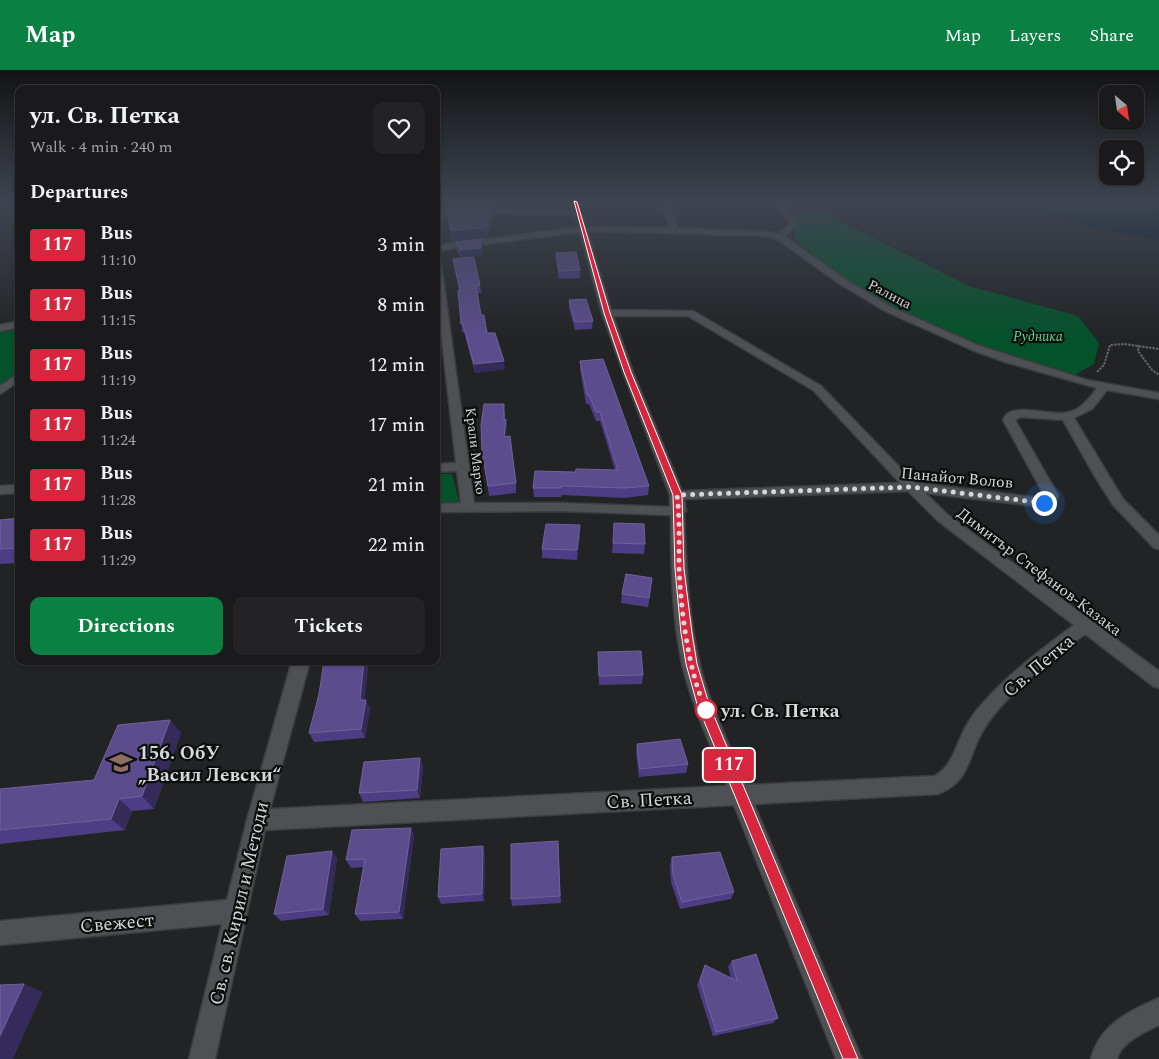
<!DOCTYPE html>
<meta charset="utf-8">
<style>
:root{--surface:#1a1a1c;--page:#232325;--text:#f1f3f6;--muted:#9fa1a3;--line:#38383b;--accent:#0b8043}
body{margin:0;font-family:Spectral,serif;background:var(--page);color:var(--text);height:100vh;display:flex;flex-direction:column;font-size:19px;white-space:nowrap}
*{box-sizing:border-box;margin:0}
p{font-size:16px;color:var(--muted)}
.icon{flex:none;width:28px;height:28px;fill:none;stroke:currentColor;stroke-width:2;stroke-linecap:round;stroke-linejoin:round}
.map{position:relative;flex:1;overflow:hidden}
.drawer{position:absolute;left:15px;top:15px;width:425px;height:580px;display:flex;flex-direction:column;background:var(--surface);border-radius:10px;box-shadow:0 1px 4px #0004,0 0 0 1px var(--line)}
.drawer>*{flex:none}
.badge{padding:0 10px;border-radius:4px;font-size:18px;line-height:32px}
.needle{width:32px;rotate:151deg}
.controls{position:absolute;left:1099px;top:15px;display:grid;gap:10px}
.controls a{display:grid;place-items:center;width:45px;height:45px;border-radius:10px;background:var(--surface);box-shadow:0 1px 4px #0004,0 0 0 1px var(--line);font-size:25px}
.you{position:absolute;width:25px;height:25px;margin:-12px;border:4px solid #fff;border-radius:50%;background:#1a73e8;box-shadow:0 0 0 8px #1a73e833}
.map>.badge{position:absolute;translate:-50% -50%;box-shadow:0 0 0 2px #fff}
h2{padding:0 15px;font-size:19px;line-height:45px}
.round{display:grid;place-items:center;flex:none;width:52px;height:52px;border-radius:10px;background:var(--page)}
.summary{display:flex;align-items:center;justify-content:space-between;height:85px;padding:0 15px}
h1{font-size:24px;font-weight:700;line-height:38px}
.cta{display:flex;gap:10px;margin-top:auto;padding:10px 15px}
.cta a{flex:1;height:58px;border-radius:10px;background:var(--accent);color:#fff;font-size:20px;font-weight:700;line-height:58px;text-align:center}
.cta a+a{background:var(--page);color:var(--text)}
ul{padding:0;list-style:none}
li{display:flex;align-items:center;gap:15px;height:60px;padding:0 15px}
li div{flex:1}
li b{display:block;font-size:19px}
li em{font-style:normal}
li .badge{min-width:55px;font-weight:700;text-align:center}
header{display:flex;align-items:center;gap:30px;box-sizing:border-box;height:70px;padding:0 25px;background:var(--accent);color:#fff}
header strong{font-size:24px}
nav{display:flex;gap:28px;margin-inline-start:auto;font-size:18px}
.map>svg:first-child{display:block}
</style>
<header>
<strong>Map</strong>
<nav><a>Map</a><a>Layers</a><a>Share</a></nav>
</header>
<div class="map">
<svg width="1159" height="989" viewBox="0 0 1159 989">
<rect width="100%" height="100%" fill="#222325"/>
<path fill="#03522b" d="M817 143 826 144 969 216 1078 246 1099 273 1094 294 1073 306C1009 288 938 266 881 232 850 214 822 193 794 169L795 159 789 145Z
M19 254V306L0 321V258Z
M436 404H452L459 432 436 433Z"/>
<path fill="#021328" d="M1005 132H1159V170L1088 157Z"/>
<g fill="none" stroke-linecap="round" stroke-linejoin="round">
<defs>
<path id="minor" d="M572 132H578L586 157 670 158 661 132H667L678 158 770 162 779 164 790 153 776 132H782L798 153 785 167 846 210 891 237 980 276 1087 310 1159 323V329L1107 320 1092 339 1074 348 1123 429 1159 465V479L1154 478 1113 435 1094 405 1063 350 1020 347 1015 350 1058 425 1056 432 1044 437 925 423 948 445 1159 601V618L1153 616 1085 564C1051 590 998 629 979 668 967 693 967 713 938 724L754 734 862 989H836L734 735 265 760 215 989H189L222 854 0 875V851L227 830 247 750 292 591H310L270 739 727 716C711 676 692 636 682 594 672 546 671 495 671 445L559 441 436 442V434L461 433 457 401 436 402V394L456 393 436 218V139L574 140ZM443 143 575 144 579 157 440 175ZM587 161 769 166 777 169 840 214 885 241 972 280 1005 292 1097 318C1089 329 1079 342 1064 343 1049 345 1008 331 1003 350L1044 425 1042 428 915 413 821 316 693 241 611 240ZM580 162 602 243 623 302 670 425V437L559 433H474L439 180ZM613 246H688L813 320 900 413 682 421 633 302ZM908 421 938 451 1074 555C1042 579 1009 603 983 633 976 640 970 649 965 658 956 675 953 695 935 706L746 715C730 676 710 636 700 595 688 546 686 493 684 443L686 441 684 429Z
M19 251V257L0 261V255Z
M19 303V311L0 324V316Z
M19 415V423L0 424V416Z
M1159 928V955C1145 962 1121 972 1117 989H1091C1099 955 1129 941 1159 928Z"/>
</defs>
<use href="#minor" stroke="#3c3d3e" stroke-width="3"/>
<path stroke="#636465" stroke-width="2" stroke-dasharray="2.5 1" stroke-linecap="butt" d="M1139 275 1138 281 1152 300 1159 305
M1097 302 1104 295 1110 275 1124 274 1159 279"/>
<use href="#minor" fill="#4f5053" fill-rule="evenodd"/>
</g>
<path fill="#4c3d84" d="M456 132H499L497 138H494V145L487 167 452 172 447 143 456 135Z
M483 169 484 176 481 185 461 188 457 180 456 172Z
M556 183 580 200V208L559 209 556 190Z
M453 189 480 215 481 223H477L481 245 487 263 505 299 475 303 464 262H462L459 220Z
M569 230 593 251 592 259 575 260 569 238Z
M580 291 649 416 648 425 624 428 562 425 561 427H534L533 418 575 402 615 400 600 351H596L589 334H586L580 299Z
M505 342V350L506 349 507 358 506 367 516 413V423L489 426 482 382Z
M19 448V493L0 494V450Z
M614 453 645 474 644 484 612 483Z
M580 465 577 490 542 488V479Z
M651 518 648 537 621 533 622 524Z
M598 582 643 605 642 614 599 615Z
M365 630H366L370 639 365 668 314 672 309 663Z
M170 650 181 663 154 739 132 741 125 760 0 774V719L94 710Z
M637 674 688 694 686 703 639 707 636 683Z
M420 688 423 697 420 728 363 732 359 723Z
M414 765 403 849 360 851 355 844 363 797 351 798 346 790Z
M558 771 561 833 512 836 511 829Z
M483 776 485 784 484 831 441 834 438 827Z
M672 787 734 822 731 829 680 839 671 812 670 795Z
M337 788 329 845 281 851 274 844Z
M732 891 778 948 773 953 713 966 697 915 705 895 731 908 728 897Z"/>
<path fill="#352b5a" d="M494 135V145L487 167 452 172 451 161Z
M483 169 484 176 481 185 461 188V180Z
M504 291 505 299 475 303 474 294Z
M506 349 507 358 505 376 504 367Z
M436 368 439 381 438 392H436Z
M580 455V465L577 490V480Z
M364 591H369L364 639 360 630Z
M366 630 370 639 365 668 361 659Z
M170 650 181 663 154 739 142 726Z
M420 688 423 697 420 728 417 720Z
M119 729 132 741 125 760 111 749Z
M411 758 414 765 403 849 399 842Z
M483 776 485 784 484 831 482 824Z
M332 781 337 788 329 845 323 839Z
M24 914 43 922 13 989H0V966Z"/>
<path fill="#5b4d8d" stroke="#6e6399" d="M452 135H494L486 157 451 161 447 143Z
M483 169 480 178 461 180 456 172Z
M576 182 580 200 559 201 556 183Z
M474 187 480 215 476 216 481 245H484L487 263H495L504 291 474 294 463 254H461L458 220H460L453 189Z
M586 229 593 251 575 252 569 230Z
M603 289 649 416 624 418 561 416V418H533L535 401 575 402 576 399 618 400 600 342H596L589 325H587L580 291Z
M484 334H504V350L506 349 504 367 510 366 516 413 488 416 482 382 481 355Z
M19 448V478L0 479V450Z
M614 453 644 454 645 474 613 473Z
M546 454 580 455 577 480 542 479Z
M626 504 652 508 649 528 622 524Z
M641 581 643 605 599 606 598 582Z
M324 591H364L360 630H366L361 659 309 663 319 624Z
M170 650 142 726 119 729 111 749 0 760V719L94 710 118 655Z
M680 669 688 694 640 699 637 674Z
M420 688 417 720 359 723 364 692Z
M411 758 399 842 355 844 365 789 346 790 352 760Z
M558 771 560 826 511 829V774Z
M483 776 482 824 438 827 441 779Z
M332 781 323 839 274 844 287 786Z
M720 782 734 822 682 832 673 805 672 787Z
M756 884 778 948 716 962 700 910 705 895 737 911 732 891Z
M24 914 0 966V915Z"/>
<linearGradient id="sky" x2="0" y2="1"><stop stop-color="#131314"/><stop offset="0.49" stop-color="#3e4551"/><stop offset="1" stop-color="#3e4551" stop-opacity="0"/></linearGradient>
<rect width="1159" height="270" fill="url(#sky)"/>
<path fill="#d7263d" stroke="#fff" d="M574 131 577 132 610 243 631 302 682 425 684 499 692 563 697 594 709 634 858 989H843L697 634 686 594 681 563 675 499 673 425 624 302 604 243Z"/>
<g fill="none" stroke-linecap="round" stroke-linejoin="round">
<path stroke="#d6d7d8" stroke-width="5" stroke-dasharray="0 9" d="M706 640C688 600 681 541 679 497 679 473 680 449 677 425L911 417 1044 433"/>
</g>
<defs>
<symbol id="school-bare" viewBox="-9 -9 18 18"><path d="M0-5L7-2L0 1L-7-2ZM-4 1L0 2.5L4 1V4Q0 6-4 4Z" fill="#8d6e63" stroke="#0c0d0d" stroke-width="2.5" paint-order="stroke"/></symbol>
</defs>
<g fill-rule="evenodd">
<use href="#school-bare" x="105" y="677" width="32" height="32"/>
</g>
<circle fill="#fff" stroke="#d7263d" stroke-width="2.5" cx="706" cy="640" r="10"/>
<g text-anchor="middle" stroke-width="4.5" stroke-linejoin="round" paint-order="stroke">
<g font-size="14" fill="#d6d7d8" stroke="#0c0d0d">
<text transform="translate(890 224) rotate(28)" y="5">Ралица</text>
<text transform="translate(476 381) rotate(83)" y="5">Крали Марко</text>
</g>
<g font-size="14" font-style="italic" fill="#5fdb8f" stroke="#0c0d0d">
<text x="1038" y="271">Рудника</text>
</g>
<g font-size="16" fill="#d6d7d8" stroke="#0c0d0d">
<text transform="translate(957 407) rotate(5)" y="6">Панайот Волов</text>
<text transform="translate(1040 501) rotate(37)" y="6">Димитър Стефанов-Казака</text>
</g>
<g font-size="19" fill="#d6d7d8" stroke="#0c0d0d">
<text transform="translate(1038 595) rotate(-40)" y="7">Св. Петка</text>
<text transform="translate(649 729) rotate(-3)" y="7">Св. Петка</text>
<text transform="translate(238 833) rotate(-77)" y="7">Св. св. Кирил и Методи</text>
<text transform="translate(117 852) rotate(-5)" y="7">Свежест</text>
</g>
<g font-size="19" font-weight="bold" fill="#d6d7d8" stroke="#0c0d0d" text-anchor="start">
<text x="721" y="647">ул. Св. Петка</text>
</g>
<g font-size="19" font-weight="bold" fill="#d6d7d8" stroke="#0c0d0d" text-anchor="start">
<text x="138" y="689">156. ОбУ<tspan x="138" dy="22">„Васил Левски“</tspan></text>
</g>
</g>
</svg>
<div class="controls">
<a><svg class="needle" viewBox="-14 -14 28 28"><path d="M0-13l5 13h-10z" fill="#e53935"/><path d="M0 13l5-13h-10z" fill="#9fa1a3"/></svg></a>
<a><svg class="icon" aria-label="locate" viewBox="0 0 24 24"><circle cx="12" cy="12" r="6"/><path d="M12 2v4M12 18v4M2 12h4M18 12h4"/></svg></a>
</div>
<div class="you" style="left:1044px;top:433px"></div>
<b class="badge" style="left:729px;top:695px;background:#d7263d;color:#fff">117</b>
<section class="drawer">
<div class="summary"><div><h1>ул. Св. Петка</h1><p>Walk · 4 min · 240 m</p></div><a class="round"><svg class="icon" aria-label="heart" viewBox="0 0 24 24"><path d="M12 20l-8-8c-3-5 5-10 8-4 3-6 11-1 8 4z"/></svg></a></div>
<h2>Departures</h2>
<ul>
<li><span class="badge" style="background:#d7263d;color:#fff">117</span><div><b>Bus</b><p>11:10</p></div><em>3 min</em></li>
<li><span class="badge" style="background:#d7263d;color:#fff">117</span><div><b>Bus</b><p>11:15</p></div><em>8 min</em></li>
<li><span class="badge" style="background:#d7263d;color:#fff">117</span><div><b>Bus</b><p>11:19</p></div><em>12 min</em></li>
<li><span class="badge" style="background:#d7263d;color:#fff">117</span><div><b>Bus</b><p>11:24</p></div><em>17 min</em></li>
<li><span class="badge" style="background:#d7263d;color:#fff">117</span><div><b>Bus</b><p>11:28</p></div><em>21 min</em></li>
<li><span class="badge" style="background:#d7263d;color:#fff">117</span><div><b>Bus</b><p>11:29</p></div><em>22 min</em></li>
</ul>
<div class="cta"><a>Directions</a><a>Tickets</a></div>
</section>
</div>
